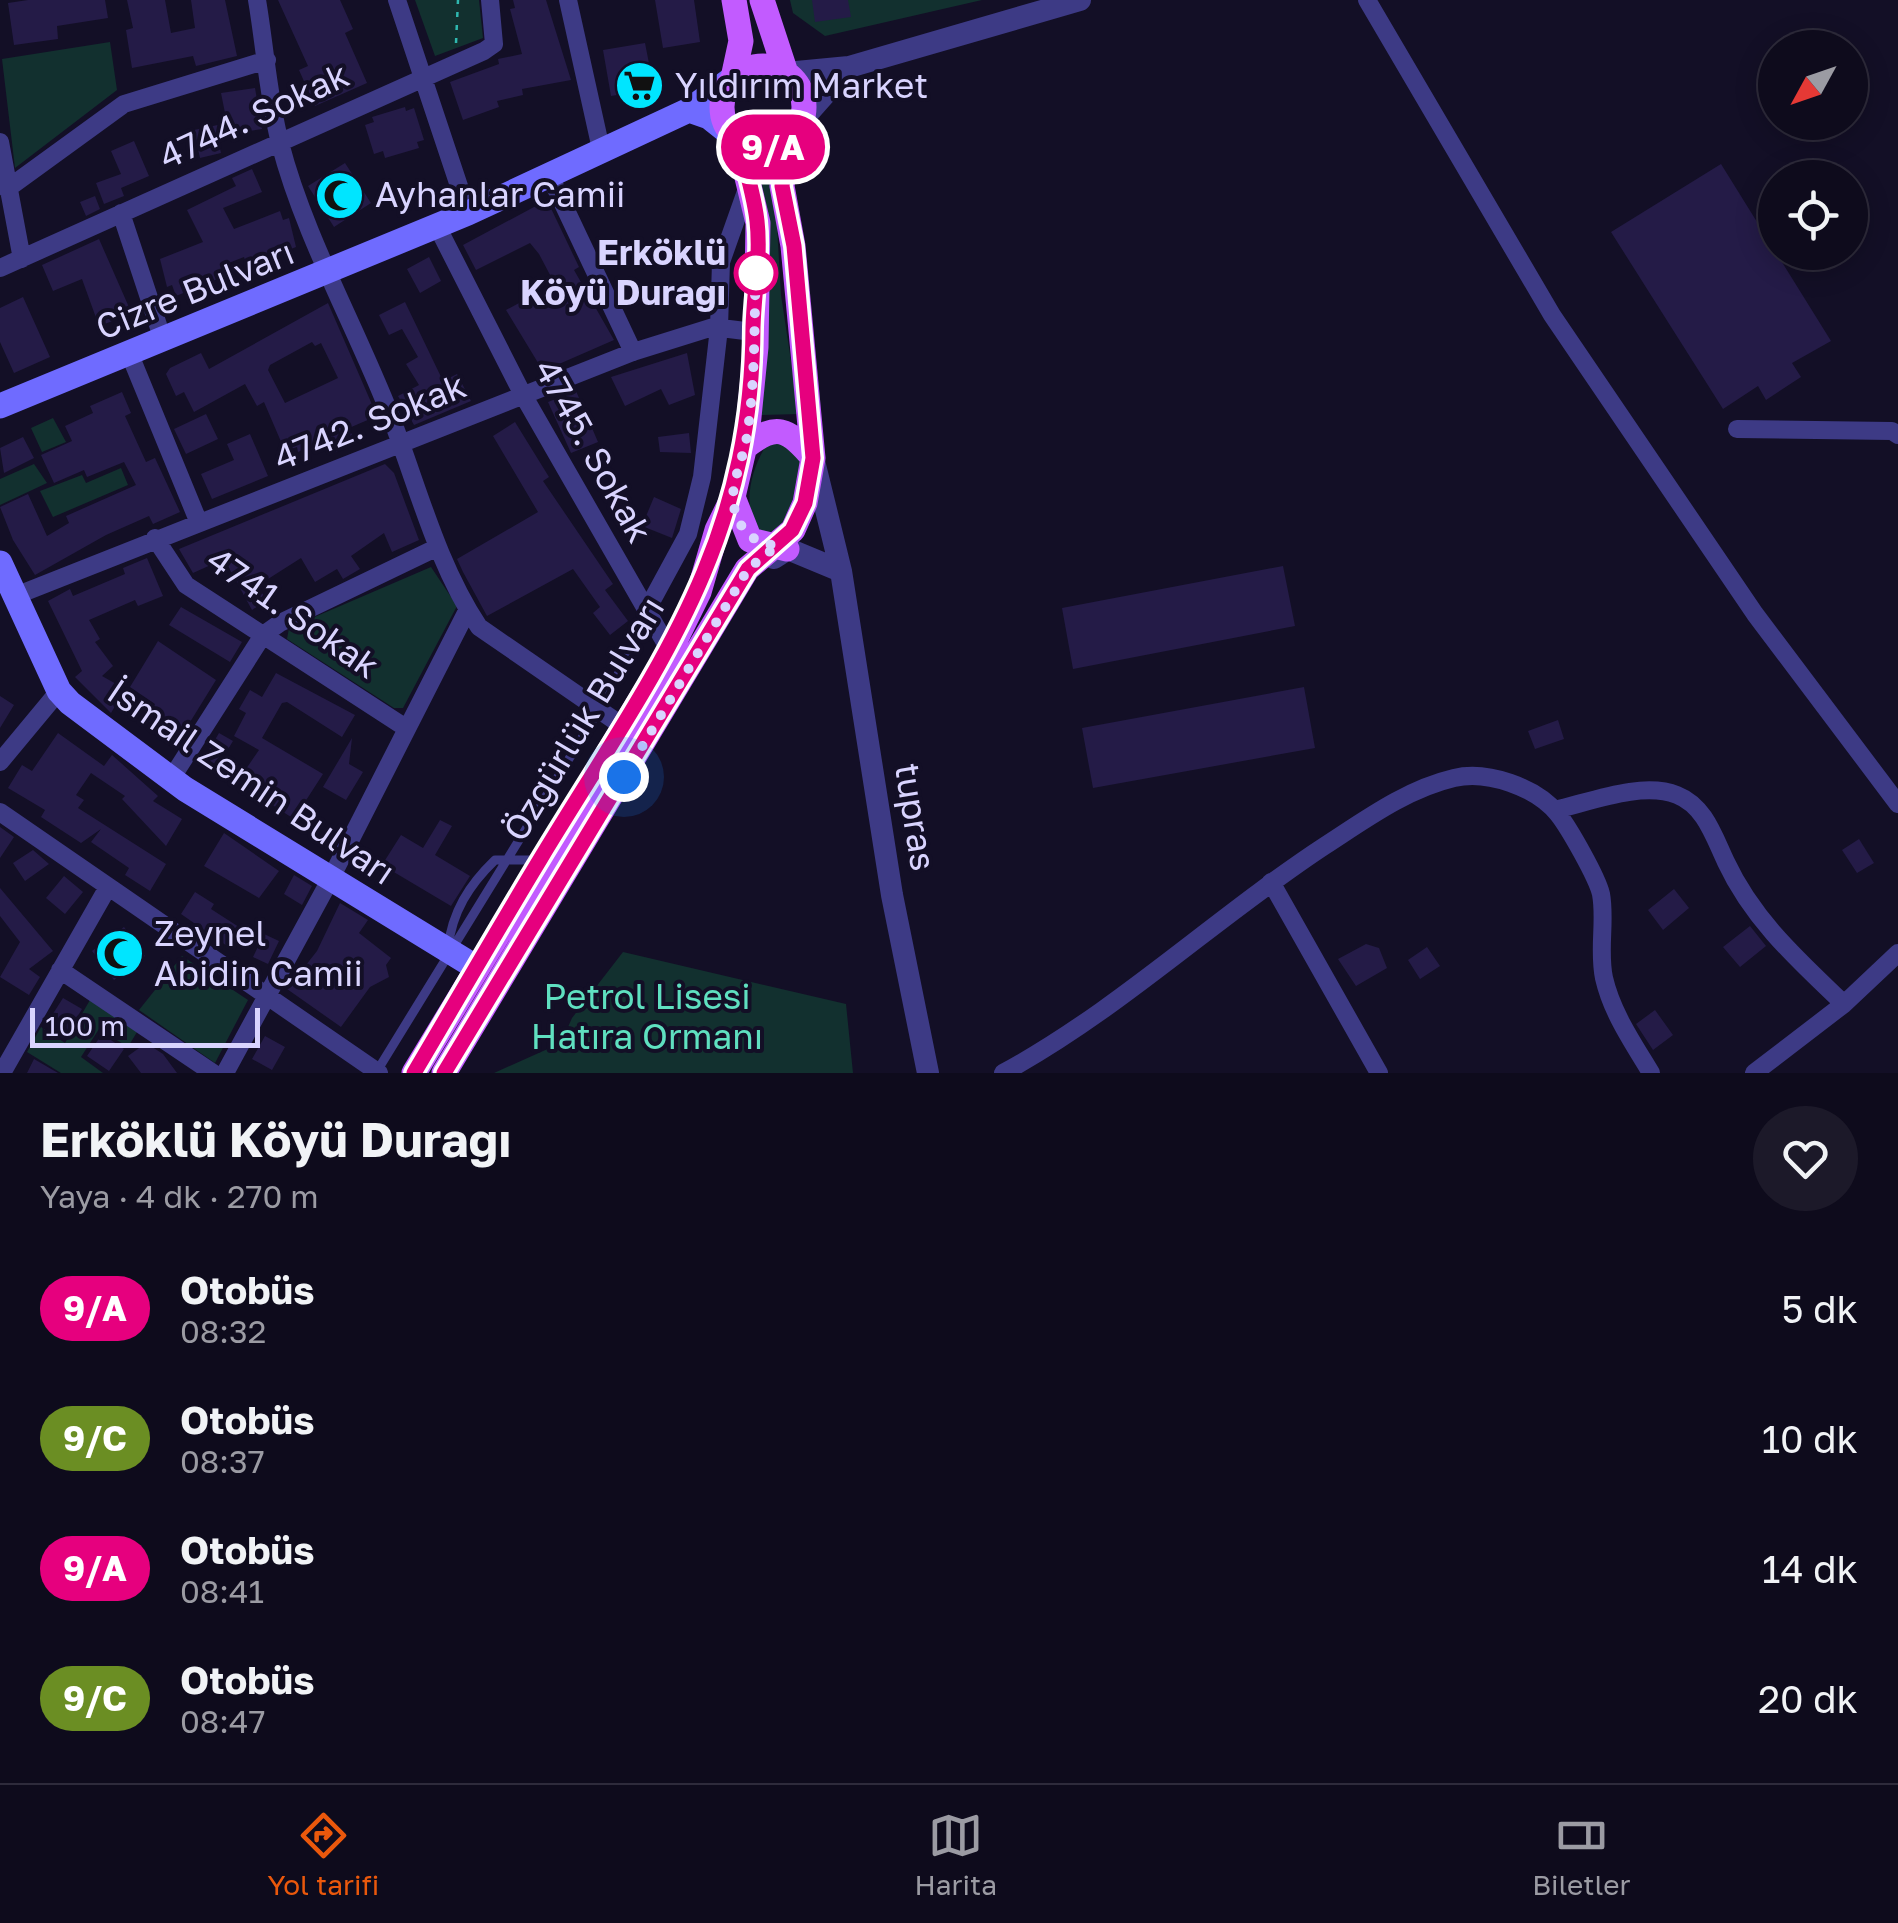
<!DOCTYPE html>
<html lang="tr">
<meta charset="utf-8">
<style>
:root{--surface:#0e0b1c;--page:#1c1929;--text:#f1f3f6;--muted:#9b9ba3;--line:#2e2b3b;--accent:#ea580c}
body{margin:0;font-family:"Golos Text",sans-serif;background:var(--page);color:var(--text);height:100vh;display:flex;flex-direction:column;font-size:38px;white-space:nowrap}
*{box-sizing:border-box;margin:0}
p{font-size:32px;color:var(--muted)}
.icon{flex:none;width:55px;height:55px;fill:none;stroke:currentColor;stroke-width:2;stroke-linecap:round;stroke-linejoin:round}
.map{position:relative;height:1073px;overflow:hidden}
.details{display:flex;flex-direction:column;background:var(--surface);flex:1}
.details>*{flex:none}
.badge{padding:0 20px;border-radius:32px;font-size:35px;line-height:65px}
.needle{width:65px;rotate:230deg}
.tools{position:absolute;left:1758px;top:30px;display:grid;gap:20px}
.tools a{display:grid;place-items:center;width:110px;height:110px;border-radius:50%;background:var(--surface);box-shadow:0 5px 25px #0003,0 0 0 2px var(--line);font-size:50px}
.scale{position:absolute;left:30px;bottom:25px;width:230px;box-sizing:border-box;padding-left:10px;border:5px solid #d9d4ff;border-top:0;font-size:28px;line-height:35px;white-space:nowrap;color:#d9d4ff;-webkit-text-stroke:8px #130f26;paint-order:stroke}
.you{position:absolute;width:50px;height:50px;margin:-25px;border:8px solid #fff;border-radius:50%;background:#1a73e8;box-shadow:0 0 0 15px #1a73e833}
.map>.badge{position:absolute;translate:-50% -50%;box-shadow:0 0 0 5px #fff}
.round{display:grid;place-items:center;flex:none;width:105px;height:105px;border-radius:52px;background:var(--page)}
.headline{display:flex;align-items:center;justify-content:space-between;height:170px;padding:0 40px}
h1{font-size:48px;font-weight:700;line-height:75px}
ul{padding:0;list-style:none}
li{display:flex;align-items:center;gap:30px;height:130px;padding:0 40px}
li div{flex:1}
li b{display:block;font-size:38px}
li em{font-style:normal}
li .badge{min-width:110px;font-weight:700;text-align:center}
.tab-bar{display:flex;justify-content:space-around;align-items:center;height:140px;border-top:2px solid var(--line);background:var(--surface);font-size:28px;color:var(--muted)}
.tab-bar a{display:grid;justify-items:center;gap:5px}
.tab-bar .on{color:var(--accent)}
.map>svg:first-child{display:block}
</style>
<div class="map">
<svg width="1898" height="1073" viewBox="0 0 1898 1073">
<rect width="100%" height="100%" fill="#130f26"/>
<path fill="#12302f" d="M415 0H479L483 38 435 56Z
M790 0H982L825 36 793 13Z
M110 42 117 90 15 168 2 59Z
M774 174 781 295 799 414 759 415 758 176Z
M53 418 66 442 42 452 31 428Z
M781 440 802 462 792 511 778 530 758 535C743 506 749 472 767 444Z
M34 464 47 483 0 505V479Z
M121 468 128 485 53 517 40 491 82 475 86 483Z
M431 567 457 606 403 708H394L287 639 289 628Z
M623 952 846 1004 853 1073H494L561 1043 572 1018Z
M182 956 248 1000 215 1063 139 1010Z
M90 1000 137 1032 128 1047 99 1029 81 1057 103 1073H61L27 1052 41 1027 65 1043Z"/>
<path fill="#241b47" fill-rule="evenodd" d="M28 0H105L108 18 57 26 58 39 14 45 8 3Z
M127 0H165L171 33 195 28 191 0H225L237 56 196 66 193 56 132 68 126 30 133 28Z
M278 0H340L353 29 345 33 367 83 315 106 299 70 308 66Z
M513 0H546L571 80 522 89 523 95 497 101 499 107 463 120 450 82 499 64 498 59 522 54 510 9 515 8Z
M655 0H694L700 42 663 48Z
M812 0H848L851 17 815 22Z
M645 43 654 89 611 96 603 50Z
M255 88 262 129 217 136 221 153 200 158 194 130 227 123 221 93Z
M405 107 406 111 414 108 424 140 417 142 419 148 385 158 383 151 374 154 365 125 374 122 372 117Z
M134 141 149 176 121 188 124 196 104 204 96 183 121 174 111 151Z
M345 163 371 203 334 227 308 186Z
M1721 164 1831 341 1792 363 1801 377 1766 400 1758 386 1723 409 1611 232Z
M252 169 262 192 223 208 234 229 280 211 283 220 289 218 296 247 247 267 244 257 221 266 225 276 176 296 172 285 167 287 160 259 203 242 187 210 236 186 232 178Z
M95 196 100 209 86 216 80 202Z
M547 200 579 267 574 270 614 340 543 371 506 310 534 295 539 303 558 290 539 254 530 243 476 270 463 245Z
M99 239 132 314 99 326 82 279 53 291 42 265Z
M429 257 441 281 420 293 407 269Z
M23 297 50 357 14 373 0 342V308Z
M405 302 443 381 457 374 471 401 414 425 398 396 419 385 406 364 418 357 402 329 389 335 379 315Z
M328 303 377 416 349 428 354 440 342 449 330 455 323 441 298 452 297 447 285 451 264 402 257 406 245 384 194 412 184 392 176 396 166 374 170 368 201 353 209 369ZM312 342 315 346 321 343 338 378 285 403 268 370 270 365Z
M687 353 695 395 669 405 661 389 625 406 611 377Z
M576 391 598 442 571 453 548 402Z
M122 392 131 413 125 416 146 462 155 458 180 512 153 524 149 516 106 535 35 575 13 540 0 507 28 494 47 536 69 523 66 516 136 485 124 462 87 477 84 470 54 483 41 455 72 441 65 426 93 413 90 406Z
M206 414 218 439 186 454 174 429Z
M515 422 549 477 543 481 613 584 605 590 628 621 610 635 593 613 600 607 573 569 487 616 463 572 457 559 538 512 493 436Z
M689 433 691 453 660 452 658 437Z
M250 434 268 476 212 499 201 474 234 460 227 444Z
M23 437 34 458 4 473 0 448Z
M385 464 394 473 419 540 392 552 384 533 351 556 360 569 343 579 337 569 315 582 301 558 257 586 267 600 252 610 224 559 193 573 179 549Z
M654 497 681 509 672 538 642 526Z
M147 558 163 596 138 606 135 600 89 620 100 639 95 642 113 666 102 676 125 689 111 713 75 677 82 671 48 601 70 589 73 596 125 574 123 568Z
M1283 566 1295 626 1073 669 1062 608Z
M181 607 242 642 230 662 169 625Z
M158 641 216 680 179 740 146 720 155 704 130 687Z
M276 673 355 715 342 737 287 702 282 703 262 738 323 774 294 819 237 782 259 750 234 736 246 713 239 709 250 690 262 697Z
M1304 687 1315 748 1093 788 1082 728Z
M0 696 14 705 0 728Z
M1558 720 1564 739 1535 749 1528 731Z
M58 733 104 766 112 755 158 796 153 801 182 819 166 846 122 799 125 796 91 773 76 795 84 800 78 808 166 864 150 891 125 875 129 868 91 842 101 829 81 843 41 817 45 810 8 788 22 765 32 771Z
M219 733 233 741 216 769 203 760Z
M352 738 349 764 363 772 346 800 323 787Z
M440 820 452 826 435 855 470 876 451 906 382 865 401 835 423 848Z
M0 827 14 837 0 858Z
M224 833 279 871 259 898 204 866Z
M1859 839 1874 863 1857 873 1842 850Z
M33 850 49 864 25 881 13 863Z
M294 875 312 886 302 905 284 894Z
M64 876 83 892 65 914 46 898Z
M0 888 53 951 29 969 40 977 29 995 0 977 20 942 0 916Z
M1674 889 1689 908 1663 930 1648 910Z
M195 892 214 904 211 909 242 929 230 948 181 914Z
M340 903 368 920 359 933 391 958 386 965 389 977 370 987 341 1027 287 989 317 951Z
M1750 926 1766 946 1740 967 1723 947Z
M124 927 145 956 114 980 92 951Z
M264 934 279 941 268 964 253 957Z
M1366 944 1379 948 1387 968 1356 986 1338 959Z
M1427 947 1440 966 1420 979 1408 960Z
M63 998 82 1009 68 1032 49 1020Z
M1655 1010 1673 1035 1653 1050 1636 1024Z
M102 1034 124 1049 109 1071 87 1056Z
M265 1036 285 1047 272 1070 252 1059Z
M146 1043 163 1054 177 1073H141L128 1056Z
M34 1059 58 1073H27Z"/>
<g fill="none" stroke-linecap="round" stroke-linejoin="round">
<path stroke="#2fb8b0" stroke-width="2.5" stroke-dasharray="5 8" stroke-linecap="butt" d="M456 43 458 0"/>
<path stroke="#3d3a85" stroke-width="9" d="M448 948C452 912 469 885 495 860H537
M377 1071 599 710 648 618"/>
<path stroke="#3d3a85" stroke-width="18" d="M257 0C265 47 268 96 280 143 304 236 356 327 391 417 418 487 437 564 479 627L624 727
M397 0 468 213
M568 0 601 149
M1367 0 1552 315 1755 614 1898 804
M0 142 22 259
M549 174 633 352
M7 189 124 104 267 60
M121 213 163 340
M437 226 522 393 670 651
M0 268 484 51 494 44 490 0
M130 355 199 523
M1737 429 1892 431 1898 435
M155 538 186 585 406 728
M15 596 633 352 713 327 753 332
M648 618 650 604 688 534 702 477 719 328 721 262 749 183
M0 762 59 691
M171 779 263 635 280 623 438 547
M1555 810C1590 802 1642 781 1677 795 1705 806 1714 837 1726 862 1753 920 1799 961 1844 1004
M0 812 379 1073
M1271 882 1379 1073
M60 970 213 1073
M2 1073 108 887
M225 1073 330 880 468 609
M1003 1073C1119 1010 1216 917 1326 845 1366 819 1407 789 1454 778 1487 770 1536 787 1558 814 1569 828 1597 877 1601 894 1606 921 1598 950 1604 978 1612 1013 1633 1043 1651 1073
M1754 1073 1844 1004 1898 953"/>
<path stroke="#3d3a85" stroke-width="22" d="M849 67 1080 0
M786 73 849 67 802 120
M774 558 788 549 841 571 814 461
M841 571 892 895 928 1073"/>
<path stroke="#6f6bff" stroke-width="25" d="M733 78 689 110 709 117 738 140
M0 406 468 213 689 110
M0 563 59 691 70 703 185 789 477 968"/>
<path stroke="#c25bff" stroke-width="25" d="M762 0 786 73
M722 107a41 41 0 1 1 82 0a41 41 0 1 1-82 0Z
M733 78 741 41 734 0
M744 448C776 422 788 428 813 458
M733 497 750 540 787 549
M414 1073 670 651 699 592 717 530 733 497 747 437 756 347 758 223 738 140
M444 1073 747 569 793 530 805 503 813 458 793 246 782 186 788 140"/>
</g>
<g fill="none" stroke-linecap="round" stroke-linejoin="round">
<defs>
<path id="line" d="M414 1073C456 1002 498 929 541 858 651 676 752 551 753 327 754 292 761 255 757 221 754 194 745 166 738 140L768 148 788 140 782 186 794 246 813 458 805 503 792 530 748 569 444 1073"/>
</defs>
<use href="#line" stroke="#fff" stroke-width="22"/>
<use href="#line" stroke="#e6007e" stroke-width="15"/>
<path stroke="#d9d4ff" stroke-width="10" stroke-dasharray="0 18" d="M624 777 748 569 778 545C752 546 733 524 733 496 734 476 744 455 747 436 756 377 754 318 756 259V273"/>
</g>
<defs>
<symbol id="supermarket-disc" viewBox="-11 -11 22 22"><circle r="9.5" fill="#00e5ff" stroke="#130f26"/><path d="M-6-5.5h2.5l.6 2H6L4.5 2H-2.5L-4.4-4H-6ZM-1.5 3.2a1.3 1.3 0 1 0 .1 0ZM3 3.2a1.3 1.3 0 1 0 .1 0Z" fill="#111"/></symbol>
<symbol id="mosque-disc" viewBox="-11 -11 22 22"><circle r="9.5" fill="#00e5ff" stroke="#130f26"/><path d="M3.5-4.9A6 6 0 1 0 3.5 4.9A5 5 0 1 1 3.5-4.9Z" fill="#111"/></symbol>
</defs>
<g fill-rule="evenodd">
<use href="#supermarket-disc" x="612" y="58" width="55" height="55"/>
<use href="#mosque-disc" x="312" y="168" width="55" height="55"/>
<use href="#mosque-disc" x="92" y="926" width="55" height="55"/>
</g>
<circle fill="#fff" stroke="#e6007e" stroke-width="5" cx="756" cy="273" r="20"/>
<g text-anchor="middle" stroke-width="8" stroke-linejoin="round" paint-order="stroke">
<g font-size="35" fill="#d9d4ff" stroke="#130f26" text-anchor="start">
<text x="675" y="98">Yıldırım Market</text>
<text x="375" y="207">Ayhanlar Camii</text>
<text x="154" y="946">Zeynel<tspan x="154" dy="40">Abidin Camii</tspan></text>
</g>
<g font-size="35" fill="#d9d4ff" stroke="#130f26">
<text transform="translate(254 116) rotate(-25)" y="12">4744. Sokak</text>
<text transform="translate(195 290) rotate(-22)" y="12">Cizre Bulvarı</text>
<text transform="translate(370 422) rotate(-22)" y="12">4742. Sokak</text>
<text transform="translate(593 451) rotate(61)" y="12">4745. Sokak</text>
<text transform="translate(293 613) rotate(35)" y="12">4741. Sokak</text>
<text transform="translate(584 719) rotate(-59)" y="12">Özgürlük Bulvarı</text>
<text transform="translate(251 782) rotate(34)" y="12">İsmail Zemin Bulvarı</text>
<text transform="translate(915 817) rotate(81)" y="12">tupras</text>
</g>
<g font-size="35" font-weight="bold" fill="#d9d4ff" stroke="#130f26" text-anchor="end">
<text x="726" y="265">Erköklü<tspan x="726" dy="40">Köyü Durağı</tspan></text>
</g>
<g font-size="35" fill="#5fe0c0" stroke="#130f26">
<text x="647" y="1009">Petrol Lisesi<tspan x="647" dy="40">Hatıra Ormanı</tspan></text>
</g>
</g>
</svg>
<div class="tools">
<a><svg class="needle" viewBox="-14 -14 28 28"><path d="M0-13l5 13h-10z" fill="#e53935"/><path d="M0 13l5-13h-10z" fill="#9b9ba3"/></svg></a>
<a><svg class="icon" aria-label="locate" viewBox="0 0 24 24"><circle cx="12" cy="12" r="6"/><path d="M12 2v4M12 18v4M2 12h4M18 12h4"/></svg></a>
</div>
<div class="scale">100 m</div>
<div class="you" style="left:624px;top:777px"></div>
<b class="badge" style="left:773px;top:147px;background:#e6007e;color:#fff">9/A</b>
</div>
<section class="details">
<div class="headline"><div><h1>Erköklü Köyü Durağı</h1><p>Yaya · 4 dk · 270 m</p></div><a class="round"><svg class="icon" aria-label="heart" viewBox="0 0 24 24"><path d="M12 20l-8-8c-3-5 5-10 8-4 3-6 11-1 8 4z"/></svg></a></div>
<ul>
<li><span class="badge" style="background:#e6007e;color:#fff">9/A</span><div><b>Otobüs</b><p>08:32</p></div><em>5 dk</em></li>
<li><span class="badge" style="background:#6b8e23;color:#fff">9/C</span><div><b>Otobüs</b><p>08:37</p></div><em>10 dk</em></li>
<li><span class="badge" style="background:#e6007e;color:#fff">9/A</span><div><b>Otobüs</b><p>08:41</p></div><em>14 dk</em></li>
<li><span class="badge" style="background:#6b8e23;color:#fff">9/C</span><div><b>Otobüs</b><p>08:47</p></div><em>20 dk</em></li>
</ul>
</section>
<nav class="tab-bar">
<a class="on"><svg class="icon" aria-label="directions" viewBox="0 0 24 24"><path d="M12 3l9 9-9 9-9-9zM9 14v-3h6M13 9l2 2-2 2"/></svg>Yol tarifi</a>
<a><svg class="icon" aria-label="map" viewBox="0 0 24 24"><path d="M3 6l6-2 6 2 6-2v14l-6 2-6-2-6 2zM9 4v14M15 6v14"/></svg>Harita</a>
<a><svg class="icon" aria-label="tickets" viewBox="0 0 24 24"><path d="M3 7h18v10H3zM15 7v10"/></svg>Biletler</a>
</nav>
